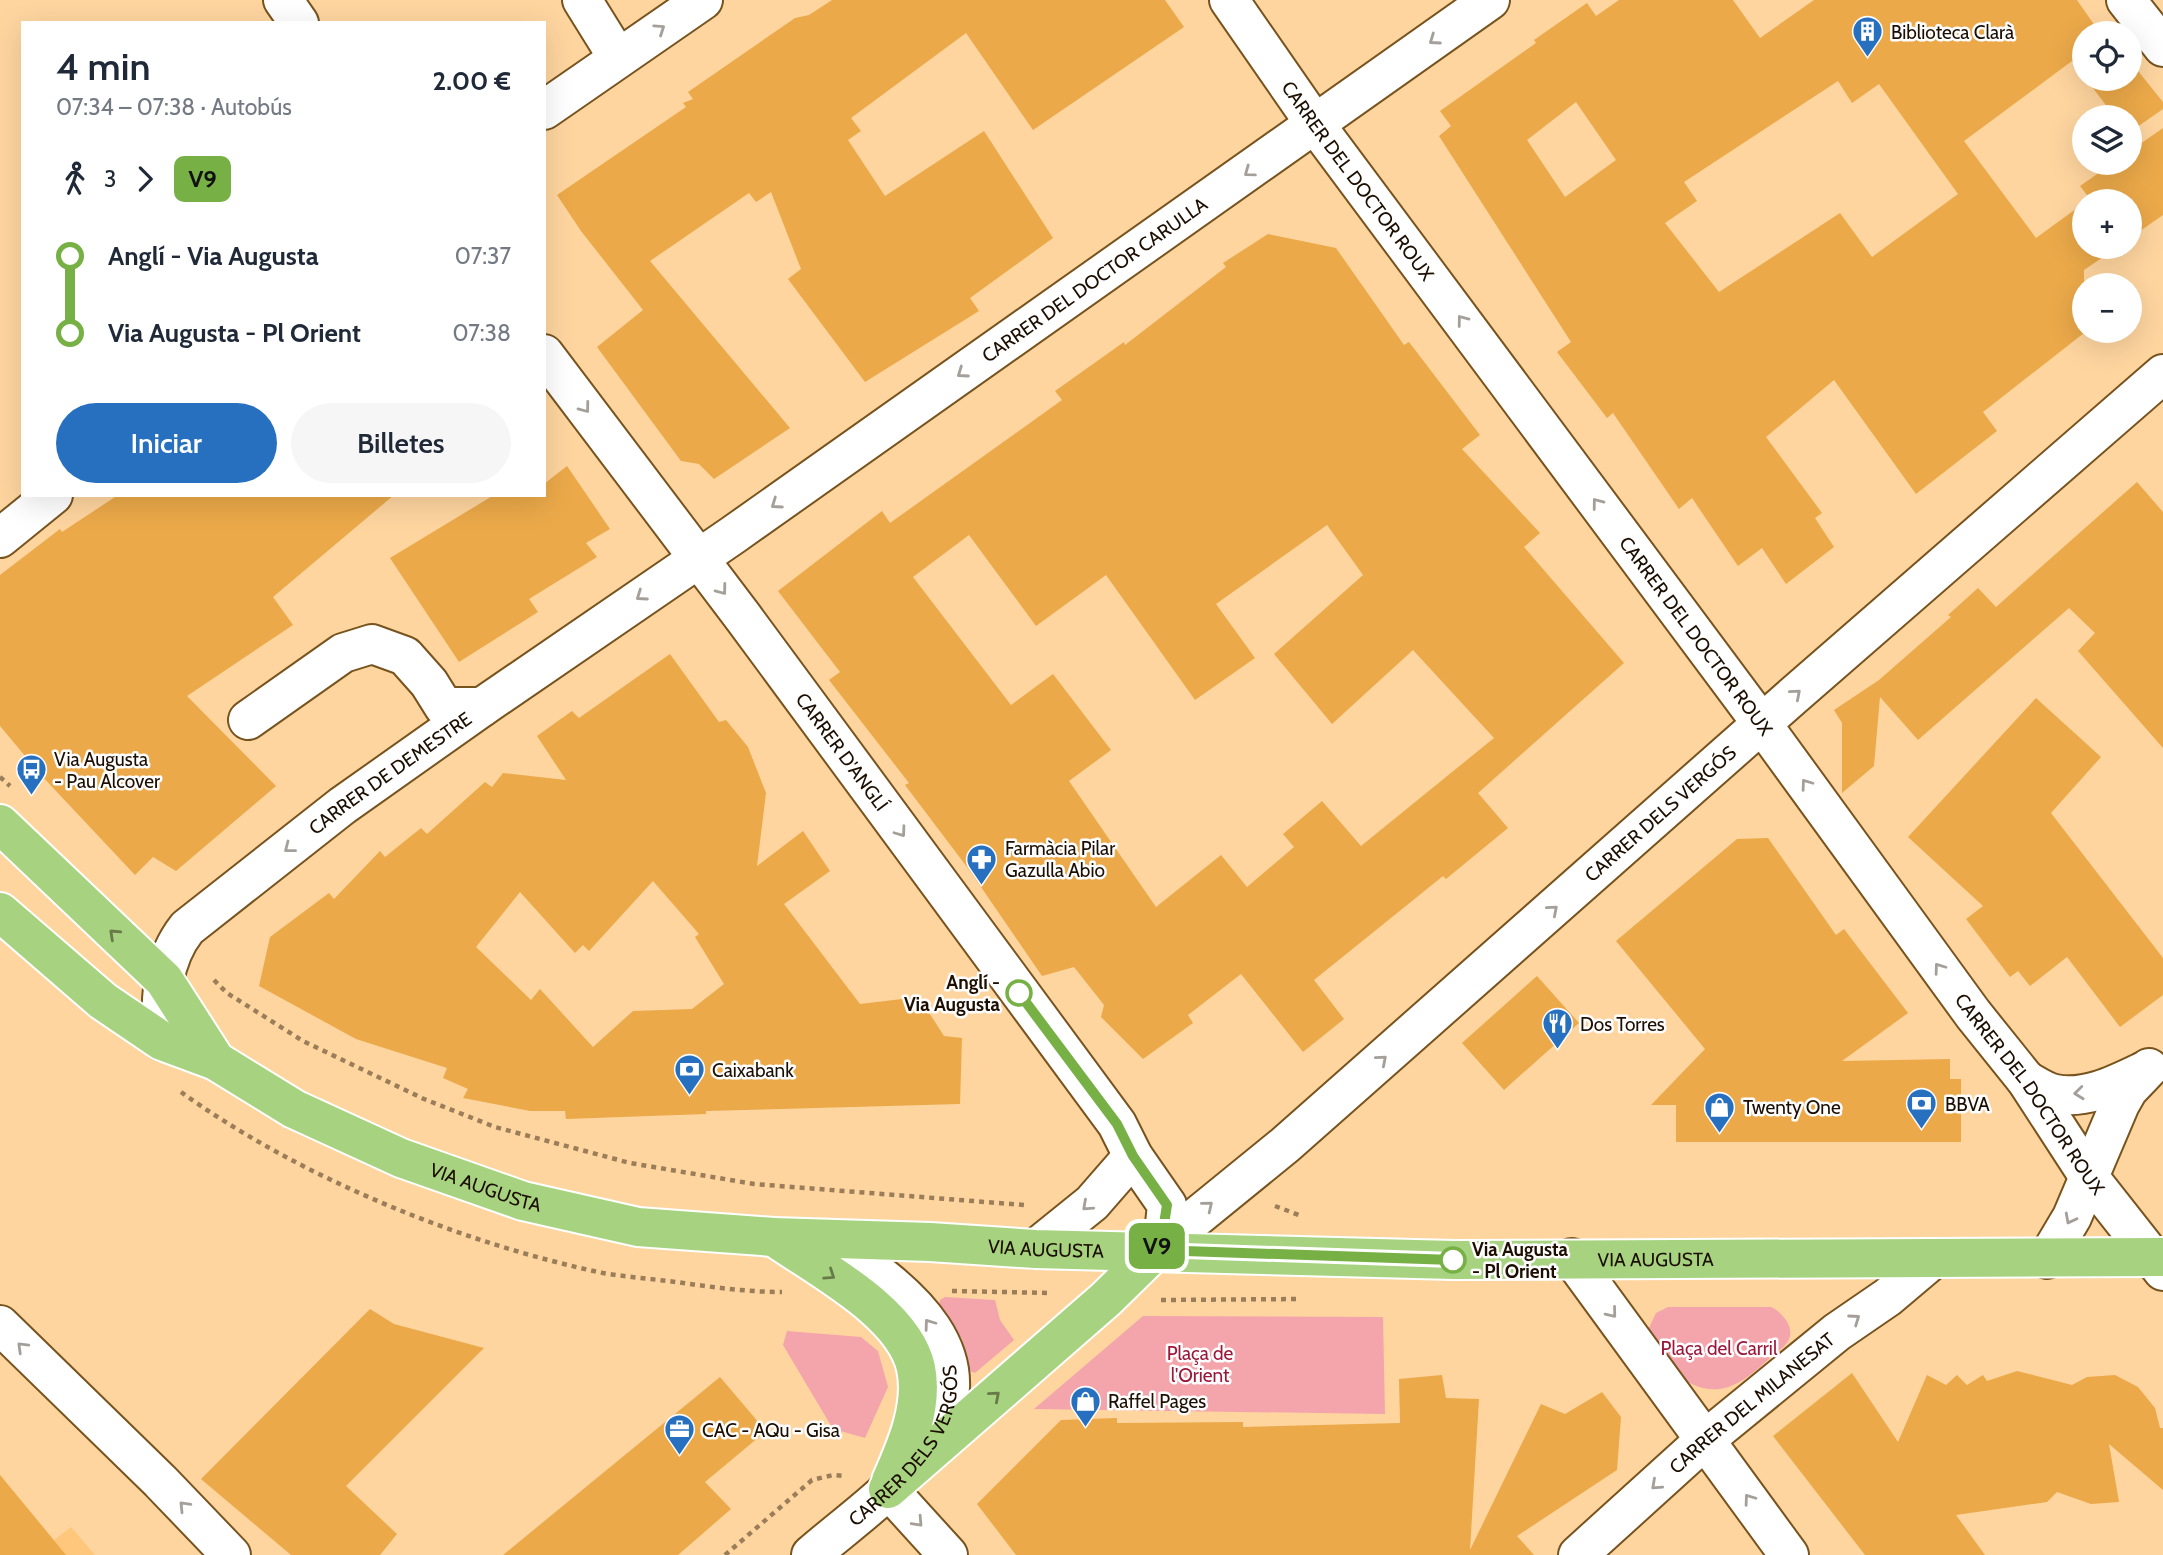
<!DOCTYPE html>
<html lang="es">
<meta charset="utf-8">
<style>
:root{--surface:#fff;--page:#f6f6f7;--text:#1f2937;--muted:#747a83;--accent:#2770c0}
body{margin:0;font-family:Cabin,sans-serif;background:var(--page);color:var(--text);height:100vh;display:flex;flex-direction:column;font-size:26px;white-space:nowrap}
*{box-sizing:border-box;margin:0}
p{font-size:23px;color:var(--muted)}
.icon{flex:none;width:38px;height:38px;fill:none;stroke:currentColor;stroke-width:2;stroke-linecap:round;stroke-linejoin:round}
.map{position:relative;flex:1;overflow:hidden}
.panel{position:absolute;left:21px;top:21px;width:525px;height:476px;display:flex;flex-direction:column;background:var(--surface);border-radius:0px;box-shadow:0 7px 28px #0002}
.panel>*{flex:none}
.badge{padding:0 14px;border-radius:10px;font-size:24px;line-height:46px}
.tools{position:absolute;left:2072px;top:21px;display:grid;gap:14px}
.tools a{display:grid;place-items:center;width:70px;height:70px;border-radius:50%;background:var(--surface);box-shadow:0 7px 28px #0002;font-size:35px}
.map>.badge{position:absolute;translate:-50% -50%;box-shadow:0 0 0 4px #fff}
.legs{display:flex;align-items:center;gap:10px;height:77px;padding:0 35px;font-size:23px}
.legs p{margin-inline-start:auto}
.head{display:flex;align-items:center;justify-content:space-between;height:119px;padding:0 35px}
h1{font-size:38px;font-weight:600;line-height:52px}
.cta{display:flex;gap:14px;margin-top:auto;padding:14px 35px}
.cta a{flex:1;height:80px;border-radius:42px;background:var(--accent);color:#fff;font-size:28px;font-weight:600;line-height:80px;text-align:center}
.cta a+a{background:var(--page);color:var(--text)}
ul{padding:0 35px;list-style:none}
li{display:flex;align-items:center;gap:24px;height:77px;font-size:26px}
li i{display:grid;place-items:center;width:10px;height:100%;margin:0 9px;background:currentColor}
li i::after{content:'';width:18px;height:18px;margin:-9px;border:5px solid;border-radius:50%;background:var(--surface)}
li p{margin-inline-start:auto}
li:first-child i{background:linear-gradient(#0000 50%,currentColor 0)}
li:last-child i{background:linear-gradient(currentColor 50%,#0000 0)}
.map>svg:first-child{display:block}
</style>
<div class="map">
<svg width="2163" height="1555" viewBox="0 0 2163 1555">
<rect width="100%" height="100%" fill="#fed59f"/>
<path fill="#ffc77b" d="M0 1475 54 1540 71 1527 95 1555H0Z"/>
<path fill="#f4a5ac" d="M945 1297 995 1300 1000 1320 1014 1340 975 1373 970 1371 962 1339 939 1306 940 1300Z
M1668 1307H1771C1782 1312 1796 1328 1788 1341 1785 1347 1777 1352 1772 1356 1750 1377 1724 1400 1692 1384 1672 1374 1660 1347 1648 1330L1656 1313Z
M1143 1316 1383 1317 1385 1414 1034 1409Z
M787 1331 861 1337 878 1351 888 1387 865 1438 833 1429 783 1345Z"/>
<path fill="#eba949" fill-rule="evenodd" d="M832 0H1165L1184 27 1033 130 966 33 851 118 861 131 848 140 885 196 984 131 1053 238 970 298 979 311 865 382 788 279 801 269 771 192 756 202 749 193 650 261 790 428 714 479 699 464 681 461 597 347 643 310 581 231 557 195 686 107 683 103 693 99 688 92 795 18 809 15Z
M1619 0H1733L1760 38 1814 0H2077L2100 33H2084V77L2072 61 1964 141 2036 238 2084 203V247H2118L2084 270V333L1983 412 1997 431 1916 494 1834 380 1766 437 1822 513 1815 518 1834 547 1786 584 1762 548 1738 566 1692 498 1679 509 1613 413 1607 418 1557 352 1571 342 1439 136 1451 126 1440 111 1536 43 1534 40 1587 3 1596 16ZM1838 81 1852 103 1879 84 1958 194 1872 257 1840 213 1719 292 1665 223 1697 201 1684 182ZM1576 102 1616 160 1565 197 1527 140Z
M2130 61 2163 102V109L2130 132V117H2115L2086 79H2130Z
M2163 128V215L2130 238V201H2087L2090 199 2080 186 2113 163H2130V151Z
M1268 234 1336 248 1404 345 1409 342 1480 435 1462 449 1540 533 1524 547 1624 663 1478 793 1508 828 1446 879 1443 876 1314 980 1344 1019 1303 1052 1241 974 1188 1015 1193 1023 1143 1059 1101 1017 1104 1005 1074 967 1042 976 970 871 905 785 909 783 829 680 840 672 778 591 882 511 890 523 1062 400 1055 391 1124 342 1125 345 1226 267 1223 263ZM1327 525 1363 575 1274 654 1332 724 1413 650 1494 738 1361 846 1322 801 1283 834 1294 847 1247 887 1221 855 1156 907 1069 781 1111 750 1053 674 1011 705 913 577 969 535 1036 626 1106 575 1195 700 1255 658 1216 604Z
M567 466 610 529 586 543 597 557 529 599 538 612 459 662 390 558 494 495H544V484Z
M2137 482 2163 512V748L2078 651 2095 633 2069 608 1918 740 1880 697 1874 766 1842 793V723L1834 710 1879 680 1951 617 1948 615 1978 588 1996 607Z
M118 495H394L273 597 293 625 187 696 276 786 176 871 153 857 135 875 41 775 0 726V575L60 529 62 532Z
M670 654 719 722 726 720 748 747 766 793 757 866 803 831 830 871 784 904 860 1004 919 997 944 1036 962 1038 960 1104 706 1111V1114L566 1119 565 1111H530L463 1098 468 1089 443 1078 447 1068 356 1039 259 986 270 937 329 893 334 899 380 851 385 857 421 828 427 834 485 782 492 787 503 773 566 780 537 736 572 711 579 718ZM653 881 699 934 695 937 724 984 692 1009 633 1011 593 1047 540 989 531 1000 476 947 520 892 575 953 583 945 589 951Z
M2036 698 2101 757 2051 813 2163 958V995L2120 1027 2067 957 2030 986 2018 971 2010 977 1966 919 1983 906 1908 837Z
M1768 838 1836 935 1844 929 1908 1013 1842 1061 1950 1059V1079H1961V1142H1676V1105H1651L1705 1049 1616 941 1737 839Z
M1537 976 1579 1023 1504 1090 1462 1043Z
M370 1309 394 1324 484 1348 346 1486 397 1534 380 1555H291L201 1479Z
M2017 1371 2072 1385 2087 1377 2115 1375 2138 1387 2155 1408 2160 1428H2163V1490L2109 1444 2119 1502 2091 1504 2057 1492 2047 1502 1956 1515 1985 1555H1865L1773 1436 1852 1373 1898 1442 1927 1375 1946 1385 1957 1375 1967 1385 1983 1375 1987 1381Z
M1442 1375 1446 1398 1479 1399 1470 1550 1541 1404 1565 1414 1602 1392 1621 1417 1617 1470 1517 1536 1534 1555H1016L977 1504 1061 1420 1117 1418V1423L1243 1422V1427L1400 1423 1399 1379Z
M720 1377 766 1431 705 1482 731 1509 678 1555H503Z
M0 1475 66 1555H0Z"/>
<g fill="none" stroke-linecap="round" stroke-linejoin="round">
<defs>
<g id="minor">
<path d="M283 0 299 23"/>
<path d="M582 0 618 58"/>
<path id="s1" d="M1229 0 1315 124 1762 724 1973 1014 2026 1080 2089 1177 2163 1271"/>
<path d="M2126 0 2163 47"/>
<path d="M544 110 703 0"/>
<path id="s2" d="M544 354 743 617 1117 1124 1133 1156 1167 1205 1165 1224 1156 1250"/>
<path d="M0 538 53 495"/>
<path d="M248 720 343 653 372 644 405 656 429 683 444 707H482"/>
<path id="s3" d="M162 1041C160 1000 161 961 187 928L342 806 482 707 733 535 1490 0"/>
<path d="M2026 1080C2035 1085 2045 1092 2055 1094 2086 1100 2117 1084 2144 1071"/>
<path d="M1035 1249 1092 1203 1133 1156"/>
<path id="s4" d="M1156 1250 1285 1145 1793 696 2163 374"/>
<path d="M1572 1258 1789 1555"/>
<path d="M2047 1259 2072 1217 2120 1104 2128 1090 2149 1068"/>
<path d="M0 1325 160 1481 231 1555"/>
<path d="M888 1489 948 1555"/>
<path id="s5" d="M811 1555C848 1523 891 1493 922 1454 998 1357 904 1288 828 1239"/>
<path id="s6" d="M1578 1555 1706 1439 1837 1332 1888 1297 1933 1259"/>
</g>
<g id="major">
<path d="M0 824 164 980 216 1061"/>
<path id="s7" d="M0 912 103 1001 162 1041 216 1061 294 1109 401 1158 523 1201 638 1227 774 1237 930 1242 1035 1249 1454 1260 2163 1257"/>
<path d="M774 1237C818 1268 904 1312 916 1368 924 1406 906 1447 891 1481"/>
<path d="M888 1489 1106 1299 1156 1250"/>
</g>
</defs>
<use href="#minor" stroke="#77531e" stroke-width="42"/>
<use href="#major" stroke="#fff" stroke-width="42"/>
<path stroke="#9b7e59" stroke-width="4.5" stroke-dasharray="5 5" stroke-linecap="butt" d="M0 777 10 786
M214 980 227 993 303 1041 424 1099 495 1127 630 1163 754 1184 1024 1205
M181 1092C299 1177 460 1243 603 1273 627 1277 652 1279 676 1282 711 1287 747 1292 782 1292
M1275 1206 1299 1215
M952 1291 1051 1293
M1161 1300 1300 1299
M725 1555 812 1480 833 1475 843 1476"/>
<use href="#minor" stroke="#fff" stroke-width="38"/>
<use href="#major" stroke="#a7d381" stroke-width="38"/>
</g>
<defs><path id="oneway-chevron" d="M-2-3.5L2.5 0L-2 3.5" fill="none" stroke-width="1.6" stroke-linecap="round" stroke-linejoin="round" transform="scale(1.75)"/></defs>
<g stroke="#a49f99">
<use href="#oneway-chevron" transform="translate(660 29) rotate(-34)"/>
<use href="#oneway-chevron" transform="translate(1434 40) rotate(145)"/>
<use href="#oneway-chevron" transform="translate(1249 172) rotate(144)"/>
<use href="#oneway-chevron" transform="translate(1462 320) rotate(-127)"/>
<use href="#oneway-chevron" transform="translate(962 373) rotate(145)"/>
<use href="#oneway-chevron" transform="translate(585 408) rotate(53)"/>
<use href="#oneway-chevron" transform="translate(1597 503) rotate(-127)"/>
<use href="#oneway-chevron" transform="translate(776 504) rotate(145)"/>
<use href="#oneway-chevron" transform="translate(722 590) rotate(53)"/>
<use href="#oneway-chevron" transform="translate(641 596) rotate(145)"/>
<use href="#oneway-chevron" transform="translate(1796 694) rotate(-41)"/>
<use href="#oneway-chevron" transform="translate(1806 784) rotate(-126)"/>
<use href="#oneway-chevron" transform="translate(901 832) rotate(54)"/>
<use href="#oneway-chevron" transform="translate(289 848) rotate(142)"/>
<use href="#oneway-chevron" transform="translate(1553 910) rotate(-41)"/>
<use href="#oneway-chevron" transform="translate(1939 968) rotate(-126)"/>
<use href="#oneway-chevron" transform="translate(1382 1060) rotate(-41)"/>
<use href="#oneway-chevron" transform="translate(2079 1093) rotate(174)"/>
<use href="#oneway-chevron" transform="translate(1087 1206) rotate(138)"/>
<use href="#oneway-chevron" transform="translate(1208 1206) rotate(-39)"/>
<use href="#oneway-chevron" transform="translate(2070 1219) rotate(118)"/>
<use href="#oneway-chevron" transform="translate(1612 1313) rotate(51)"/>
<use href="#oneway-chevron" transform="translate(1855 1319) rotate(-35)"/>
<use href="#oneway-chevron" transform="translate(929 1324) rotate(-126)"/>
<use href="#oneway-chevron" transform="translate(22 1347) rotate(-136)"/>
<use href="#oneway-chevron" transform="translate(1656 1485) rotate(138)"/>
<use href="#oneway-chevron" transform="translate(1749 1499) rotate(-126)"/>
<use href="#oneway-chevron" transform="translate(184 1506) rotate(-134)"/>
<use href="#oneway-chevron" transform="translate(918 1522) rotate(47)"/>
</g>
<g stroke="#687a47">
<use href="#oneway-chevron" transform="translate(114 934) rotate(-137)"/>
<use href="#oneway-chevron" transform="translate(830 1275) rotate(34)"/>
<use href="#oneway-chevron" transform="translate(995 1396) rotate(-41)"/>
</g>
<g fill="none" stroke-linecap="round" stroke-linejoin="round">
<defs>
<path id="line-1" d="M1019 993 1117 1124 1133 1156 1167 1205 1164 1224 1156 1250 1453 1260"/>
</defs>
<use href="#line-1" stroke="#fff" stroke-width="16"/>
<use href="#line-1" stroke="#77b045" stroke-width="10"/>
</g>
<defs>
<symbol id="building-pin" viewBox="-11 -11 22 30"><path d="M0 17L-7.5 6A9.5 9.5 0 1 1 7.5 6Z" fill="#2770c0" stroke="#fdfdfd"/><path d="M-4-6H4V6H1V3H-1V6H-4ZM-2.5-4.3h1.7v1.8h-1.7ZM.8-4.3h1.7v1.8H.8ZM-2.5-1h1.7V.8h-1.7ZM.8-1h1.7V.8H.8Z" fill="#fff"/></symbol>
<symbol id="bus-pin" viewBox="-11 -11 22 30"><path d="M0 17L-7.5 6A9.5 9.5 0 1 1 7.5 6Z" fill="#2770c0" stroke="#fdfdfd"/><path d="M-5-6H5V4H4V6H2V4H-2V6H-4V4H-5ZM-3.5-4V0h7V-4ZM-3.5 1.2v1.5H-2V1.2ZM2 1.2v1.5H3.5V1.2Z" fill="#fff"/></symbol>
<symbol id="pharmacy-pin" viewBox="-11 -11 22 30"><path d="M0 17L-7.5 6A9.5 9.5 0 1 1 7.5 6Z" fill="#2770c0" stroke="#fdfdfd"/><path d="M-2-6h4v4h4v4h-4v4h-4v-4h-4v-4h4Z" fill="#fff"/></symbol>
<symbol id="restaurant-pin" viewBox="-11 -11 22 30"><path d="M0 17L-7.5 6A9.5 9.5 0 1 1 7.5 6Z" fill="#2770c0" stroke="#fdfdfd"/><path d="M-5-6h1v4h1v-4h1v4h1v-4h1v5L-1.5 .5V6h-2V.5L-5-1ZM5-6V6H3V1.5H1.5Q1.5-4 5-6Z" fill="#fff"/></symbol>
<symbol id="bank-pin" viewBox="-11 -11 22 30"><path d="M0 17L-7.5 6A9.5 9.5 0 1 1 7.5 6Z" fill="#2770c0" stroke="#fdfdfd"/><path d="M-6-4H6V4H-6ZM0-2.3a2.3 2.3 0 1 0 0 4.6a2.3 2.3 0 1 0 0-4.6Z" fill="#fff"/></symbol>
<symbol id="shop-pin" viewBox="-11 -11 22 30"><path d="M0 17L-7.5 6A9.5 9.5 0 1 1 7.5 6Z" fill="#2770c0" stroke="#fdfdfd"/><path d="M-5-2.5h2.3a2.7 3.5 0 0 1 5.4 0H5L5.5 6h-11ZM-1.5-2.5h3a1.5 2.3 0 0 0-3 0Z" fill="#fff"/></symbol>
<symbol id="office-pin" viewBox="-11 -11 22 30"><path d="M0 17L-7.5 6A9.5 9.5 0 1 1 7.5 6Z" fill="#2770c0" stroke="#fdfdfd"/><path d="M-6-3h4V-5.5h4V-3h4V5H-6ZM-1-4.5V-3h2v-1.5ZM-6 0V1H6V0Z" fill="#fff"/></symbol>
</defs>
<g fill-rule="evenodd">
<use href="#building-pin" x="1850" y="14" width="35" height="47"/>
<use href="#bus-pin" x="14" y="752" width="35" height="47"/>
<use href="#pharmacy-pin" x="964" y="842" width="35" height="47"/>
<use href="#restaurant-pin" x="1540" y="1006" width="35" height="47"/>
<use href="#bank-pin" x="672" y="1052" width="35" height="47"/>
<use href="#bank-pin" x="1904" y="1086" width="35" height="47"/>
<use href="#shop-pin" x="1702" y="1090" width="35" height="47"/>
<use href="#shop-pin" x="1068" y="1384" width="35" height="47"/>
<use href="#office-pin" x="662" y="1412" width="35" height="47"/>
</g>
<g fill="#fff" stroke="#77b045" stroke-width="3.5">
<circle cx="1019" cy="993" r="12"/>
<circle cx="1453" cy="1260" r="12"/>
</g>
<g text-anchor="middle" stroke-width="5" stroke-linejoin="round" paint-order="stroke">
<g font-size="19" fill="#1c0e00" stroke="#fdfdfd" text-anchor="start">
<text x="1891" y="39">Biblioteca Clarà</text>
<text x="54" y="766">Via Augusta<tspan x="54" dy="22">- Pau Alcover</tspan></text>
<text x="1005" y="855">Farmàcia Pilar<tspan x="1005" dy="22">Gazulla Abio</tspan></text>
<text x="1580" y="1031">Dos Torres</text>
<text x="712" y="1077">Caixabank</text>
<text x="1945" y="1111">BBVA</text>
<text x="1743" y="1114">Twenty One</text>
<text x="1108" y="1408">Raffel Pages</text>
<text x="702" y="1437">CAC - AQu - Gisa</text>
</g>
<g font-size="19" fill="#1c0e00" stroke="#fdfdfd">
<text dy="7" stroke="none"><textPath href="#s1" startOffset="222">CARRER DEL DOCTOR ROUX</textPath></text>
<text dy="7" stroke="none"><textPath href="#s3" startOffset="1234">CARRER DEL DOCTOR CARULLA</textPath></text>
<text dy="7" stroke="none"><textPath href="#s1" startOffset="789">CARRER DEL DOCTOR ROUX</textPath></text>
<text dy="7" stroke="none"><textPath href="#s2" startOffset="497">CARRER D'ANGLÍ</textPath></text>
<text dy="7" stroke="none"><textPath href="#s3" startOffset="374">CARRER DE DEMESTRE</textPath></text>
<text dy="7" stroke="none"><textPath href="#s4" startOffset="667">CARRER DELS VERGÓS</textPath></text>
<text dy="7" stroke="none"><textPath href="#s1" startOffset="1356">CARRER DEL DOCTOR ROUX</textPath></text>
<text dy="7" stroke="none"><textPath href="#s7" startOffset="564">VIA AUGUSTA</textPath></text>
<text dy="7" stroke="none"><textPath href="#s7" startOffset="1130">VIA AUGUSTA</textPath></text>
<text dy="7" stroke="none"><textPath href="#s7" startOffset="1740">VIA AUGUSTA</textPath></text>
<text dy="7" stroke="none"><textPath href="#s6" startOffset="231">CARRER DEL MILANESAT</textPath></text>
<text dy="7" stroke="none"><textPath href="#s5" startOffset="149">CARRER DELS VERGÓS</textPath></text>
</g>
<g font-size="19" font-weight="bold" fill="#1c0e00" stroke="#fdfdfd" text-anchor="end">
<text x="1000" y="989">Anglí -<tspan x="1000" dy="22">Via Augusta</tspan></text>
<text x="1472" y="1256" text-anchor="start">Via Augusta<tspan x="1472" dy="22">- Pl Orient</tspan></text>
</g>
<g font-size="19" fill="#9c183a" stroke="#fdfdfd">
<text x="1719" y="1355">Plaça del Carril</text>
<text x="1200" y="1360">Plaça de<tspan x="1200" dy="22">l'Orient</tspan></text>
</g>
</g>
</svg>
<div class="tools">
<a><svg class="icon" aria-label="locate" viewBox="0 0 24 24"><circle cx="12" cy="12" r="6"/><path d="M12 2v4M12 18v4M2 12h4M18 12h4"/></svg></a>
<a><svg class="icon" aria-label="layers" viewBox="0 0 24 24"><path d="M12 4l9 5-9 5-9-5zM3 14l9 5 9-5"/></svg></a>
<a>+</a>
<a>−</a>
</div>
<b class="badge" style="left:1157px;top:1246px;background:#77b045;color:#111">V9</b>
<section class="panel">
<div class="head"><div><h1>4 min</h1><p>07:34 – 07:38 · Autobús</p></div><b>2.00 €</b></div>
<div class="legs"><svg class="icon" aria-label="walk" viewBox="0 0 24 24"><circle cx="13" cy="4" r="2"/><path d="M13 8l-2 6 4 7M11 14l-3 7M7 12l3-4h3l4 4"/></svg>3<svg class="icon" aria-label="forward" viewBox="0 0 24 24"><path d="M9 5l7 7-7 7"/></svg><b class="badge" style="background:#77b045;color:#111">V9</b></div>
<ul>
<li><i style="color:#77b045"></i><b>Anglí - Via Augusta</b><p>07:37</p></li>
<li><i style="color:#77b045"></i><b>Via Augusta - Pl Orient</b><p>07:38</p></li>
</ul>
<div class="cta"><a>Iniciar</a><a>Billetes</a></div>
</section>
</div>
